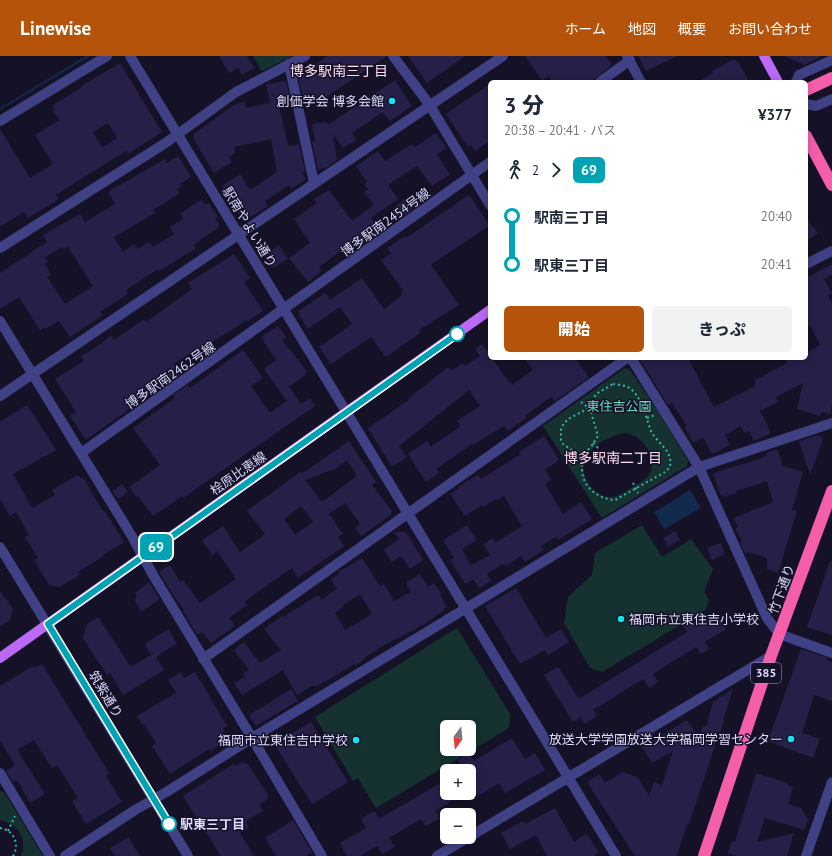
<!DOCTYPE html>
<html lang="ja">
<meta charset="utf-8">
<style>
:root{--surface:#fff;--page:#f2f2f3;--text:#1f2937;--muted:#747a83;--accent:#b45309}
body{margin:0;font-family:"PT Sans","Noto Sans JP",sans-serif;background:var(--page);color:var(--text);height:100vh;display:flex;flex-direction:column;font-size:15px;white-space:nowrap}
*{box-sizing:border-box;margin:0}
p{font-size:13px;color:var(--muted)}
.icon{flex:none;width:22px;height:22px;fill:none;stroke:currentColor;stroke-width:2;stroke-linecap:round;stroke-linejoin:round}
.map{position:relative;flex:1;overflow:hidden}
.drawer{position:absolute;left:488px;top:24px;width:320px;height:280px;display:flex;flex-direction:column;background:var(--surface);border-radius:6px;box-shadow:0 2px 10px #0003}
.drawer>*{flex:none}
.badge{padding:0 8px;border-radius:6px;font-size:14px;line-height:26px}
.needle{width:26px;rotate:195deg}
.controls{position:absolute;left:440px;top:664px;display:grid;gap:8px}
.controls a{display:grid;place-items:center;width:36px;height:36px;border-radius:6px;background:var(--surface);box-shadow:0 2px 10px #0003;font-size:20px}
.map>.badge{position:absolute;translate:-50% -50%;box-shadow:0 0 0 2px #fff}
.legs{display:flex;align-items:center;gap:6px;height:44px;padding:0 16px;font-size:13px}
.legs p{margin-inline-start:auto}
.overview{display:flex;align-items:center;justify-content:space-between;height:68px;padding:0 16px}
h1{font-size:22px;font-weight:800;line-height:30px}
.action{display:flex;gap:8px;margin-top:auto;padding:8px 16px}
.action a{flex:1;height:46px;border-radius:6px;background:var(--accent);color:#fff;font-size:16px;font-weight:800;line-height:46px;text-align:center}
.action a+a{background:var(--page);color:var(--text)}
ul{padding:0 16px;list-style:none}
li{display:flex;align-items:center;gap:14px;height:48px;font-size:15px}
li i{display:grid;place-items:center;width:6px;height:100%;margin:0 5px;background:currentColor}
li i::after{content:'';width:10px;height:10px;margin:-5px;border:3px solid;border-radius:50%;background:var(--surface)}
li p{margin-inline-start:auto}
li:first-child i{background:linear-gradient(#0000 50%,currentColor 0)}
li:last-child i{background:linear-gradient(currentColor 50%,#0000 0)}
header{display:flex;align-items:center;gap:24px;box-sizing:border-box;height:56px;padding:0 20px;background:var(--accent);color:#fff}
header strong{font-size:19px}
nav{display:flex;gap:22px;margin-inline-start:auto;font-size:14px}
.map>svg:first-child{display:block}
</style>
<header>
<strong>Linewise</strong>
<nav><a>ホーム</a><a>地図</a><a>概要</a><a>お問い合わせ</a></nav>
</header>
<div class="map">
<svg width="832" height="800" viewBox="0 0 832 800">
<rect width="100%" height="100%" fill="#151228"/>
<path fill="#153230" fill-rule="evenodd" d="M253 0H293L262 15Z
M625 312 630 314 656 352 688 405 687 410 602 462 543 370ZM624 377C641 377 660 402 649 419 645 425 635 429 629 433 624 436 617 442 610 441 591 440 576 415 588 398 595 387 612 380 624 377Z
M642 469 662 501 691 483 713 513 704 536 709 544 705 554 602 616 590 612 564 567 568 541 592 519 595 497Z
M457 572 510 658 509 672 376 752 358 722 353 725 315 661ZM447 671H469V693H447Z
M0 735 4 736 43 800H21C28 782 18 768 0 764Z"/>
<path fill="#122a4b" d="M86 0H90L0 54V52Z
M690 434 701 452 664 473 654 456Z"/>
<path fill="#261f48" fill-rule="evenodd" d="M219 0H247L254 12 242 19 238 12 229 17Z
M328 0H387L317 47 310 37 304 42 302 39 298 20Z
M408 0H465L427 27Z
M525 0H606L612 9 591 26H553L549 20 542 24Z
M638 0H677L646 15Z
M784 0H822L805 9Z
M735 3 736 6 738 5 749 26H697L713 17 712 15Z
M120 7 162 76 128 98 126 95 92 116 56 139 59 143 28 162 24 156 0 171V73L30 122 53 108 35 79 59 64 53 55 55 53 53 49 82 31 81 30ZM108 67 117 82 102 91 93 76Z
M395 24 412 50 390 65 383 56 352 77 356 84 343 92 333 78 337 104 326 112 318 113 312 86 315 85 312 68 326 66 328 69Z
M286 25 291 47 279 49 288 90 299 88 305 115 302 116 306 123 291 133 289 129 265 145 268 150 246 164 241 162 222 130 240 118 250 134 277 116 271 83 234 91 235 97 229 101 232 106 214 117 193 82 194 78 234 49 244 46 246 52 270 47 266 28Z
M490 28V85L475 95 470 89 468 91 446 58Z
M436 77 446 92 437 99 450 118 432 130 417 110 388 129 398 143 371 162 381 176 359 191 355 185 319 211 322 215 308 226 289 202 310 187 294 163 317 147 314 143 329 134 352 165 374 149 364 136 368 133 364 128 367 126 356 110 378 95 385 105 412 88 415 91Z
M178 100 191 121 180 128 182 130 177 133 179 138 153 154 155 157 114 181 123 196 134 188 137 193 149 186 153 191 174 178 170 171 183 163 181 157 201 144 206 149 209 147 218 161 215 163 219 168 218 172 193 189 196 192 159 215 158 213 126 234 128 238 100 256 103 259 70 281 59 265 45 273 44 272 40 274 19 241 0 253V217L47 186 43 179 80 158 85 166 115 148 108 136 165 103 167 107ZM62 191 63 193 68 191 93 230 65 248 47 221 51 218 45 208 48 206 45 201Z
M469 139 490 169 431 209 459 249 419 274 421 276 386 301 371 281 331 308 319 291 352 268 340 251 308 273 299 259V255L325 237 330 244 362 222 384 253 402 239 401 236 403 234 381 204 391 197 387 192 405 180 406 182Z
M405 143 412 154 402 161 395 150Z
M806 162 818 177 806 186Z
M279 189 288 203 272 212 264 199Z
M234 198 250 222 244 226 263 255 248 265 247 264 195 297 193 295 174 308 181 318 166 329 165 328 86 384 70 360 76 356 55 323 84 305 81 300 101 288 111 279 114 284 144 263 146 266 192 233 188 227Z
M832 208V218L824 223 832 237 828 239 832 248V349L830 358 821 356 820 360 797 353 803 327 776 341 778 346 760 355 771 377 754 385 749 375 744 377 741 370 725 379 730 389 712 398 703 381 693 387 685 371 687 370 672 347 668 349 639 302H688L714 351 755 330 754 329 756 327 754 325 787 307 785 302H806V297L820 289 810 269 806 271V222Z
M278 270 286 281 282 284 307 315 305 317 306 318 289 331 301 348 310 342 315 350 183 442 182 440 153 460 138 440 136 441 129 431 160 409 133 372 175 342 173 339 188 329 190 332 243 294 263 322 251 330 270 357 287 345 264 313 276 304 261 281Z
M482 288 490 299V302H492L509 326 510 325 512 329 533 314 524 302H575L589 321 555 345 551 341 525 360 526 362 508 375 504 370 473 389 472 388 436 413 439 417 426 426 408 398 427 385 431 391 461 370 457 365 480 350 469 334 399 390 407 401 392 411 368 372 409 344 408 343 448 311 452 315 463 307 465 310 480 300 475 293Z
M27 349 56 394 13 418 32 452 55 439 52 434 78 419 80 422 83 421 102 454 105 455 124 486 103 499 104 500 78 516 80 519 59 531 49 529 34 504 38 502 25 481 29 479 16 456 10 460 0 443V366Z
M818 379 823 383 810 419 799 385Z
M544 380 559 404 545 414 551 424 545 428 563 458 581 446 592 463 558 484 556 481 541 490 544 494 525 506 521 500 506 510 505 508 501 509 487 518 491 525 479 532 473 523 465 528 450 504 454 502 443 484 467 469 477 484 462 493 471 509 490 499 483 488 493 482 495 487 522 470 504 440 497 444 496 443 483 451 482 449 465 460 450 438 459 432V430L478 419 481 423 521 398 519 396Z
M349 385 376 426 372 429 392 455 391 459 361 480 355 472 360 468 345 447 329 458 343 478 338 481 344 490 298 522 292 512 262 533 244 546 247 549 229 562 235 570 211 587 202 576 197 579 183 555 184 554 175 542 159 516 170 509 180 526 183 524 200 547 236 523 217 495 212 499 202 484 223 470 240 496 265 478 247 455 300 416 301 418ZM347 404 357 420 322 446 305 424 337 412ZM301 450 313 466 295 479 284 463Z
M777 393 783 410 803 416 792 454 797 455 778 517 767 513V502L748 496 745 498 740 486 742 485 735 472 738 471 734 462 773 446 767 425 736 435 737 437 724 441 723 439 721 440 713 417 760 403 767 399 766 397Z
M122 428 128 436 118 443 112 435Z
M675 475 680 484 668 491 663 482Z
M394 476H406L423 504 410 513 401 500 392 506 384 494 399 483Z
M721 487 725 498 712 504 707 492Z
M362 502 380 530 384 528 394 545 411 536 406 527 420 518 428 531 434 527 442 538 440 539 447 551 443 553 444 554 425 568 386 588 364 602 365 603 355 610 354 608 327 625V624L315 631 313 629 297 639 283 614 242 639 234 627 245 621 243 618 249 614 234 594 244 586 260 607 281 594 264 573 282 560 283 561 318 539 321 544 337 533 331 523 339 518 338 516ZM360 538 372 558 345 574 335 557 344 550 343 549Z
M830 505 832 506V579L807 571Z
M149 526 160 543 141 556 135 544 137 540 135 537Z
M516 532 546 582 561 573 569 586 548 599 545 594 520 608 485 550Z
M0 535 13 553 10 564 0 571Z
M717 558 726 573 705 586 709 593 701 598 696 591 653 618 658 626 649 632 643 623 593 654 597 660 585 668 580 661 573 666 544 619 558 611 579 643 687 576 683 570 692 565 696 571Z
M98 561 131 611 151 599 145 588 168 573 177 587 156 601 164 614 123 639 110 617 107 619 83 582 86 569Z
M801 593 828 602 827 604 832 606V645L814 639 802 677 820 683 813 702 768 685Z
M42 608 109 717 106 720 122 746 86 768 72 745 78 742 57 709 52 712 34 684 17 694 45 738 30 747 19 727 16 724 13 726 6 715 15 709 0 685V630L33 610 34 612Z
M181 616 184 622 195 616 227 670 223 673 225 676 219 680 223 687 210 695 209 693 170 718 152 690 156 687 144 668 143 669 137 660 176 637 168 624Z
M291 633 298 645 256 670 249 659Z
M733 633 723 664 724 665 718 684 717 683 700 735 689 768H687L677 800H635L587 726 599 718 605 727 623 716 637 721 649 740 654 726 662 729 673 695 652 707 642 691 687 664 699 682 703 670 706 671 713 646Z
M311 666 348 726 312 748 273 686 281 681 282 683Z
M512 682 525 703 535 697 545 714 505 737 499 727 478 740 473 732 469 734V715H458L462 712 457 704 469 697 474 705Z
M242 706 248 708 268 739 267 744 259 749 263 755 246 765 249 771 240 777 254 800H221L183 740 233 708 235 710Z
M756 717 788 727V729L793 731 788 748 801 752 808 763 804 774 765 762 757 786 794 777 787 800H737L728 797 732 785 735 786Z
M447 723V737H465L435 755 440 762 426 770 421 763 389 782 395 791 382 798 377 790 360 800H347L340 787 366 772 361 763 374 755 379 763Z
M555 752 574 786 586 778 599 796 594 800H547L536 779 510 793 501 777 523 765 525 768Z
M293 764 312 796 306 800H276L265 782Z
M128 781 140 800H115L110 792Z"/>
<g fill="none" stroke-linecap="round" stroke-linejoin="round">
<path stroke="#38b3a8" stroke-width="2" stroke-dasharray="2 3" stroke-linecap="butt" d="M613 328C620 329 628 329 633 335 643 345 646 362 651 375 656 385 668 392 670 403 672 408 669 411 667 415L615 444C598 443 582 431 582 413 581 409 582 405 580 401 578 397 567 391 563 388L561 384V373L564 367 570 362 589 352 596 338Z
M581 346 589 352
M591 350 601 351
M647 362 655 359
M593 387 598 392
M580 400 591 391 598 380 592 360 591 350 589 352
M633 427 638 437
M0 772C14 774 20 788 13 800
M8 775 15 760"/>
<path stroke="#404084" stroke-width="10" d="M130 0 616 800
M393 0 429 48 490 149
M627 0 641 26
M289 8 314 127
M600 26 630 4
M796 26 799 19 832 4
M806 48 816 50 832 43
M0 65 107 0
M0 192 167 86 236 36 305 0
M806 208 832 195
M0 265 133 482 153 519 252 682 322 800
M631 302 699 411 767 562 779 578 832 597
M0 340 503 0
M81 397 490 106
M0 491 188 800
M203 603 627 302
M0 717 50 800
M469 781 771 600
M65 800 135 754 168 735 252 682 699 411 832 367
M437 800 469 781
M806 800 832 726"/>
<path stroke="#bc69f5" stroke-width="10" d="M764 0 778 26
M0 602 490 254"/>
<path stroke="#f55eab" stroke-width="12" d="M806 34 832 22
M806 80 832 129
M704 800 771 600 832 435"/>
</g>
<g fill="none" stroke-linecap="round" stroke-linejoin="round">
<defs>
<path id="line-1" d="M169 768 48 568 457 278"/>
</defs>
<use href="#line-1" stroke="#fff" stroke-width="9"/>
<use href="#line-1" stroke="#00a3b4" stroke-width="6"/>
</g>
<g fill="#14e2f0" stroke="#151228" stroke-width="1.5">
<circle cx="392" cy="45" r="4"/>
<circle cx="621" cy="563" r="4"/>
<circle cx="791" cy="683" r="4"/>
<circle cx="356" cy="684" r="4"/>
</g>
<g fill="#fff" stroke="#00a3b4" stroke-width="2">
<circle cx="457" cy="278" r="7"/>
<circle cx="169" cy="768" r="7"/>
</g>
<g text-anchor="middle" stroke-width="3" stroke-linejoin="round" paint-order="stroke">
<rect fill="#151228" stroke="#a29fbd" stroke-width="1" x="751" y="607" width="30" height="20" rx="3"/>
<g font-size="12" font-weight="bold" fill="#dedbfd">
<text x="766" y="621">385</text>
</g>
<g font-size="13" fill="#dedbfd" stroke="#151228" text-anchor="end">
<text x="384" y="50">創価学会 博多会館</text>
<text x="629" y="568" text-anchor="start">福岡市立東住吉小学校</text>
<text x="783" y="688">放送大学学園放送大学福岡学習センター</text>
<text x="348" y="689">福岡市立東住吉中学校</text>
</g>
<g font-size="13" fill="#dedbfd" stroke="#151228">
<text transform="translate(385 166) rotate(-36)" y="5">博多駅南2454号線</text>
<text transform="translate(250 171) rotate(59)" y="5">駅南やよい通り</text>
<text transform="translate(170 319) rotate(-35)" y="5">博多駅南2462号線</text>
<text transform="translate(238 417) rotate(-35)" y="5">桧原比恵線</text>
<text transform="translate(781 533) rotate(-70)" y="5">竹下通り</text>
<text transform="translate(106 638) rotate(59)" y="5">筑紫通り</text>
</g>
<g font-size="13" fill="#6bd9ba" stroke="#151228">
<text x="619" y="355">東住吉公園</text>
</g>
<g font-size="13" font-weight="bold" fill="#dedbfd" stroke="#151228" text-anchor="start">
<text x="180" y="773">駅東三丁目</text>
</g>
<g font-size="14" fill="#fdddf2" stroke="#151228">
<text x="339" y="20">博多駅南三丁目</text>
<text x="613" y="407">博多駅南二丁目</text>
</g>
</g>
</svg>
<div class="controls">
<a><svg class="needle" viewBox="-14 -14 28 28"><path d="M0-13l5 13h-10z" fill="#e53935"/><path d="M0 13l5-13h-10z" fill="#747a83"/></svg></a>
<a>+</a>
<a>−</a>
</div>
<b class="badge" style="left:156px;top:491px;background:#00a3b4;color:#fff">69</b>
<section class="drawer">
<div class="overview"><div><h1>3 分</h1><p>20:38 – 20:41 · バス</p></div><b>¥377</b></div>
<div class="legs"><svg class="icon" aria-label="walk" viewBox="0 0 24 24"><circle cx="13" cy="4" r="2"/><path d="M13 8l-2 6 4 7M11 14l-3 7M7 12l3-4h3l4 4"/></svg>2<svg class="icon" aria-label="forward" viewBox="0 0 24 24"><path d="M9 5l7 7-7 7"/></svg><b class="badge" style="background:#00a3b4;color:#fff">69</b></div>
<ul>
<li><i style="color:#00a3b4"></i><b>駅南三丁目</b><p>20:40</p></li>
<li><i style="color:#00a3b4"></i><b>駅東三丁目</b><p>20:41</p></li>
</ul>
<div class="action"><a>開始</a><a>きっぷ</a></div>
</section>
</div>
